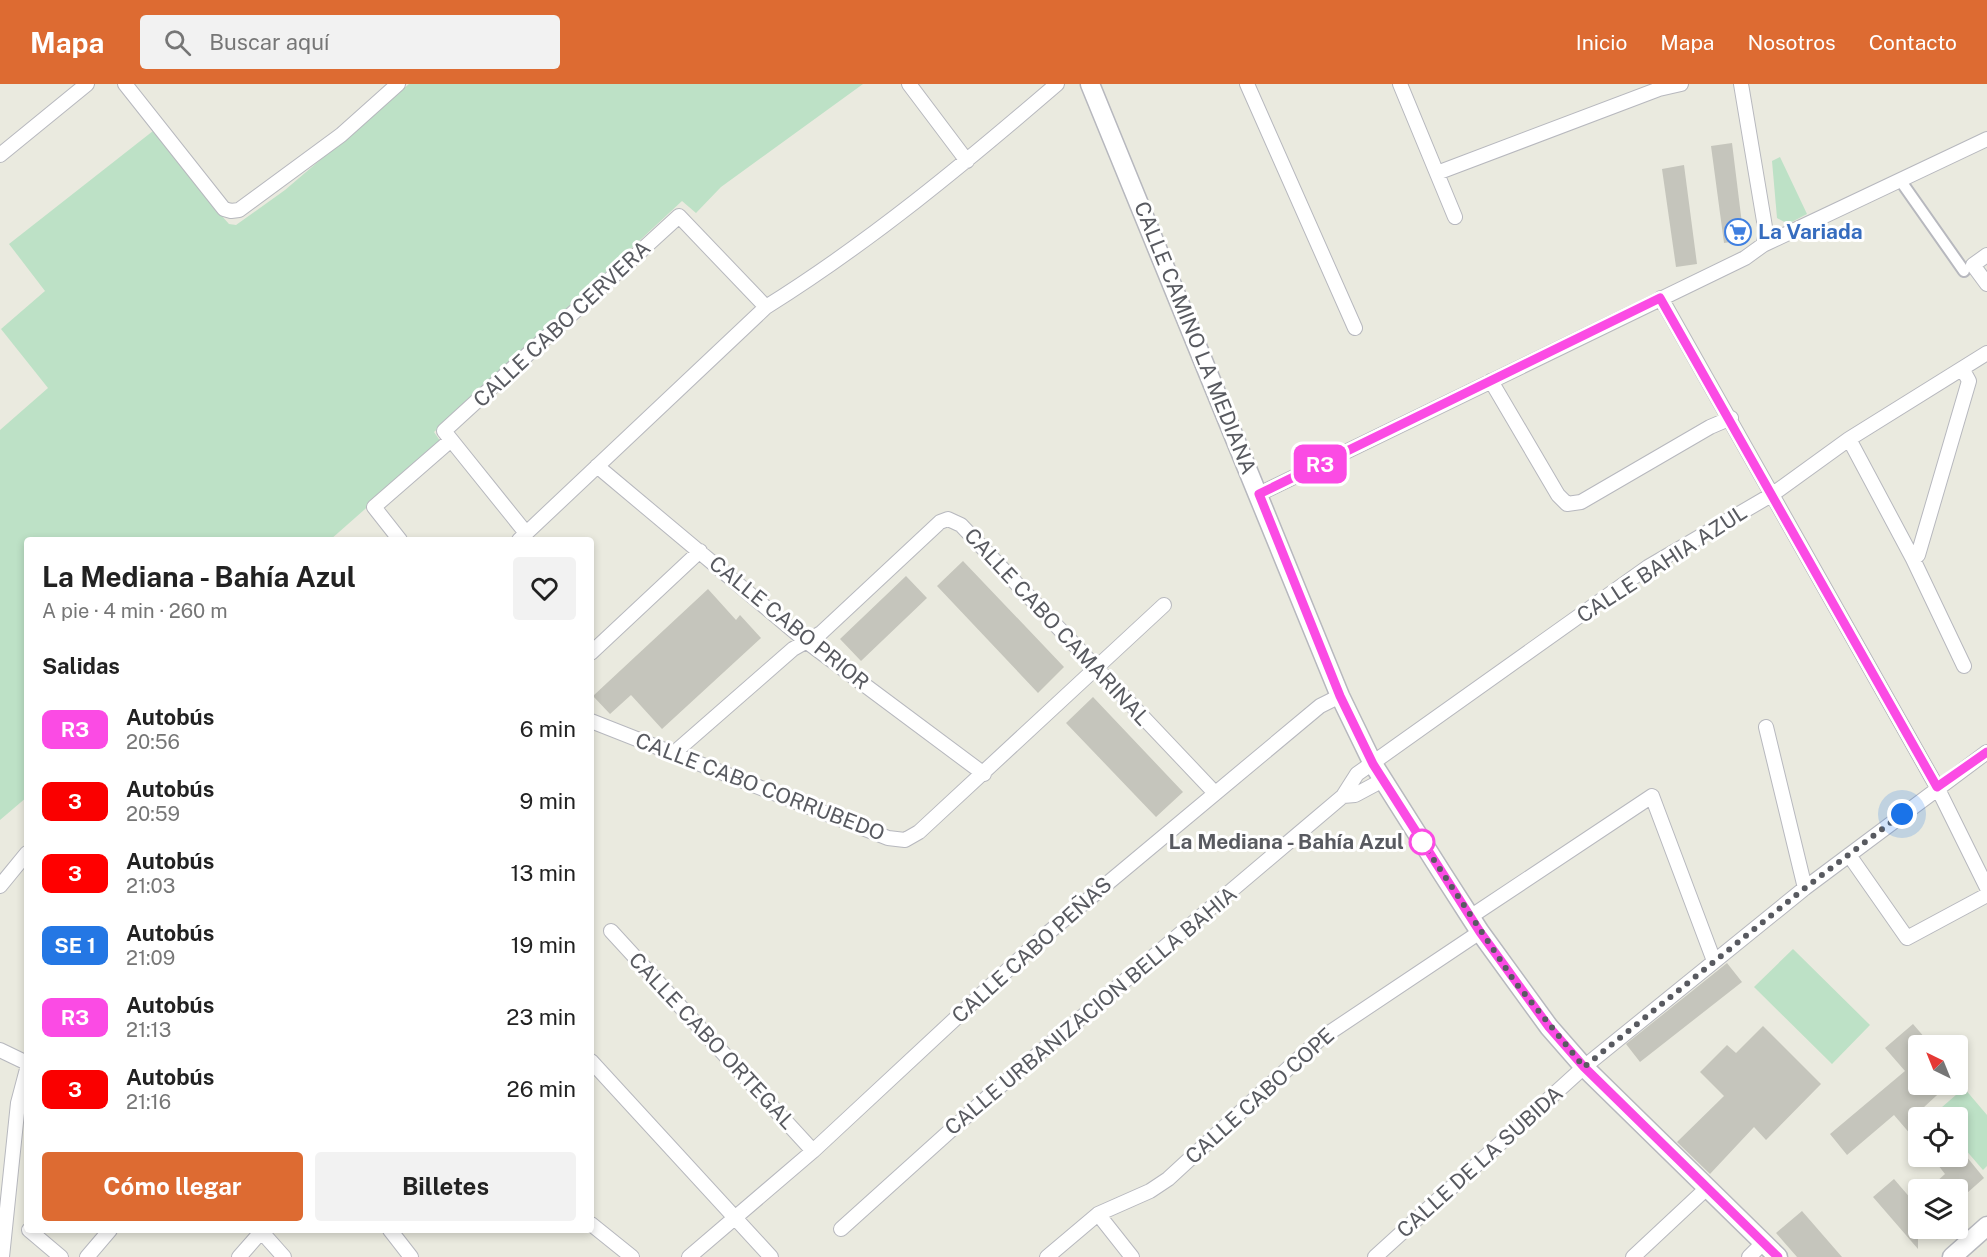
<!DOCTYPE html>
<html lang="es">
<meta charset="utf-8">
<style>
:root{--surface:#fff;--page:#f2f2f2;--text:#222;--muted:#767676;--accent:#dd6b32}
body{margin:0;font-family:"Public Sans",sans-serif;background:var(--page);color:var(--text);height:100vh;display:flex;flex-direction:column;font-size:22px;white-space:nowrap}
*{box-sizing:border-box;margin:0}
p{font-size:20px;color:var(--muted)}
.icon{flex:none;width:33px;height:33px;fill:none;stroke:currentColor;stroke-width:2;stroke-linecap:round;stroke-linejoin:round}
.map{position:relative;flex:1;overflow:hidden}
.panel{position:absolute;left:24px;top:453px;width:570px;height:696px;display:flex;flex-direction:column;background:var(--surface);border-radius:6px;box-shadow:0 3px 9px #0003}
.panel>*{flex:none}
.badge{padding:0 12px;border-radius:9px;font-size:21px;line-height:39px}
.needle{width:39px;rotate:317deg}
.fabs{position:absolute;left:1908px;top:951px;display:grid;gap:12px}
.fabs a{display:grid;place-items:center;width:60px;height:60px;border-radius:6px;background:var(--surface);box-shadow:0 3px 9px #0003;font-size:30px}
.you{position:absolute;width:30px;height:30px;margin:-15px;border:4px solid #fff;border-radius:50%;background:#1a73e8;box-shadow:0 0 0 9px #1a73e833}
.map>.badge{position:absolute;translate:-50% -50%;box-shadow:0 0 0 3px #fff}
h2{padding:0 18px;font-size:22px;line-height:54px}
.round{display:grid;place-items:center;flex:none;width:63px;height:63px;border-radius:6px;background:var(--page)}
.head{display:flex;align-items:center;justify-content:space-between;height:102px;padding:0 18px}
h1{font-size:28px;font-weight:700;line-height:45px}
.button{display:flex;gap:12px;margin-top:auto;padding:12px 18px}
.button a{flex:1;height:69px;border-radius:6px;background:var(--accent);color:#fff;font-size:24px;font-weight:700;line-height:69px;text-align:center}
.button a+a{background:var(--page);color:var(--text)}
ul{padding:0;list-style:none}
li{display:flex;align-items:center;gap:18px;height:72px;padding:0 18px}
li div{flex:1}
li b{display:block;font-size:22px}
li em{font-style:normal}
li .badge{min-width:66px;font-weight:700;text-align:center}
header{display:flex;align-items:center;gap:36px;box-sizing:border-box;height:84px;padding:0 30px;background:var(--accent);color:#fff}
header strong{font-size:28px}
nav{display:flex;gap:33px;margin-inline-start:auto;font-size:21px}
.search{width:420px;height:54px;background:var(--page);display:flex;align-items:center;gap:15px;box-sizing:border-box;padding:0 21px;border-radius:6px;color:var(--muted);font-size:22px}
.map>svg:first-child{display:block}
</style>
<header>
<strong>Mapa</strong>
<div class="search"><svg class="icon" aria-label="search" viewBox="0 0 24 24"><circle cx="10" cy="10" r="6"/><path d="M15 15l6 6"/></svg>Buscar aquí</div>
<nav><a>Inicio</a><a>Mapa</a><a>Nosotros</a><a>Contacto</a></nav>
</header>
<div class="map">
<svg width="1987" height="1173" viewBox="0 0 1987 1173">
<rect width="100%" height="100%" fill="#eaeadf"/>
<path fill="#bde1c6" d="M409 0H863L721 103 696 129 682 117 434 348 441 358 330 456H27V713L0 736V346L48 304 1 245 45 207 9 160 153 47 221 131 229 140 236 141 285 106Z
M1780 73 1807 130 1788 140 1777 134 1772 77Z
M1793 865 1870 941 1832 980 1754 903Z
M1964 1004 1987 1031V1082L1983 1086 1958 1057V1034L1937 1033 1934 1030Z"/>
<path fill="#c5c5bc" d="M1732 59 1744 156 1724 159 1711 62Z
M1684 81 1697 180 1676 183 1662 85Z
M963 477 1064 583 1038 609 937 502Z
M906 492 927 514 861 577 840 555Z
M708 505 736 536 740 531 761 554 662 645 631 611 610 630 593 612Z
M1093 613 1183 708 1156 733 1066 639Z
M1727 879 1742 898 1640 978 1626 960Z
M1913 940 1932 962H1918V1000H1949L1923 1024 1932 1034H1918V1059L1894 1031 1847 1071 1830 1050 1905 987 1885 964Z
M1763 942 1821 1000 1766 1056 1754 1043 1710 1090 1677 1058 1724 1012 1700 988 1727 961 1736 969Z
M1931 1072H1966L1984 1094 1958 1117V1106H1927L1945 1090Z
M1894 1095 1918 1123V1165L1873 1113Z
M1802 1127 1842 1173H1797L1776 1149Z"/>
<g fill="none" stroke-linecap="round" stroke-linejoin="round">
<defs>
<path id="pedestrian" d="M1900 96 1964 187"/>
<path id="minor" d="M125 0 224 125 231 127 239 126 341 51 398 0
M909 0 967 77
M1247 0 1355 244
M1400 0 1455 133
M1741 0 1766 149 1763 161
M0 71 87 0
M1437 89 1659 5 1681 0
M1987 171 1973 181 1987 200
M1661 214 1937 703 1987 804
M766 223C870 158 964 80 1057 0
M1491 297 1558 411 1567 420 1581 418 1710 343 1731 334
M1849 355 1913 475 1964 582
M597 382 807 558 984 690
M1259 410 1745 174 1763 161 1987 55
M400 456 374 423 451 356
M519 456 766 223 679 132 444 347 526 449
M1913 475 1918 471 1969 297 1963 286
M591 569 700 467
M591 637 888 754 905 756 919 748 1164 521
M1766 643 1805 804
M674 669 793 565 821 549 940 438 948 435 961 441 1214 708
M1343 712 1355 711 1383 696
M1849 771 1907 854 1987 811
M0 802 27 769
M1470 833 1652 712 1714 877
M611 847 813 1067
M0 966 27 979
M591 977 771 1173
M1098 1130 1132 1173
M591 1140 632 1173
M841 1145 991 1010 1343 712 1357 690 1648 483 1773 410 1849 355 1987 269
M29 1146 61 1173
M260 1146 284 1173
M390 1146 411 1173
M2 1173 18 1019 27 985
M87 1173 110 1146
M239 1173 261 1148
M689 1173 813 1067 1042 854 1320 622 1340 612
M1047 1173 1098 1130 1150 1107 1168 1095 1320 955 1480 848
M1375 1173 1584 983 1805 804 1987 668
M1633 1173 1708 1103
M1749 1173 1764 1158"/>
<path id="tertiary" d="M1090 0 1340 612 1373 680 1442 789 1480 848 1549 943 1584 983 1778 1173
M1952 1173 1987 1142"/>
</defs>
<use href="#pedestrian" stroke="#b7b8be" stroke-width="14"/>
<use href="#minor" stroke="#b7b8be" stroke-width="16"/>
<use href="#tertiary" stroke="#b7b8be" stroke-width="21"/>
<use href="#pedestrian" stroke="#fff" stroke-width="10"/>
<use href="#minor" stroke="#fff" stroke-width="14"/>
<use href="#tertiary" stroke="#fff" stroke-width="18"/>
</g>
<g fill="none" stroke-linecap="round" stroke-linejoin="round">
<defs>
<path id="line" d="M1778 1173 1584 983 1549 943 1480 848 1373 680 1340 612 1259 410 1660 214 1937 703 1987 668"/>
</defs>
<use href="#line" stroke="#fff" stroke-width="14"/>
<use href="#line" stroke="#fb4be4" stroke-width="9"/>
<path stroke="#585a60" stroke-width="6" stroke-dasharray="0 10.8" d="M1422 758 1515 898 1584 983 1805 804 1902 730"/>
</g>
<defs>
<symbol id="supermarket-ring" viewBox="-11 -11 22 22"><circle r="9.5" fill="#fff" stroke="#3f7fe0" stroke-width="1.5"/><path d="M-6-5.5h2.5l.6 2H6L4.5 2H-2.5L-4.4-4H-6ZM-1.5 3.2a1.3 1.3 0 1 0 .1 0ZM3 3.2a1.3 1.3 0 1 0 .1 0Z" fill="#3f7fe0"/></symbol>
</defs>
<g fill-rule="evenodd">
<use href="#supermarket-ring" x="1723" y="133" width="30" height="30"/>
</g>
<circle fill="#fff" stroke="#fb4be4" stroke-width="3" cx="1422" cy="758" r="12"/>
<g text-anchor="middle" stroke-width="6" stroke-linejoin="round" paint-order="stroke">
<g font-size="21" font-weight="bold" fill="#366cbe" stroke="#fff" text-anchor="start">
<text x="1758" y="155">La Variada</text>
</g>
<g font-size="21" fill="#585a60" stroke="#fff">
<text transform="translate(562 240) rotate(-43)" y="7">CALLE CABO CERVERA</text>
<text transform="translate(1195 254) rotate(68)" y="7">CALLE CAMINO LA MEDIANA</text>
<text transform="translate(1662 480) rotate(-33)" y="7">CALLE BAHIA AZUL</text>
<text transform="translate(789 539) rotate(39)" y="7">CALLE CABO PRIOR</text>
<text transform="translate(1057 543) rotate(47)" y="7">CALLE CABO CAMARINAL</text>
<text transform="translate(760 703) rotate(21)" y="7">CALLE CABO CORRUBEDO</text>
<text transform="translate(1032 866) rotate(-42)" y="7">CALLE CABO PEÑAS</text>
<text transform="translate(1091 927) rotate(-40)" y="7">CALLE URBANIZACION BELLA BAHIA</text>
<text transform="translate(712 957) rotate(47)" y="7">CALLE CABO ORTEGAL</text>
<text transform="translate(1260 1012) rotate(-42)" y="7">CALLE CABO COPE</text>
<text transform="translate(1480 1078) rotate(-42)" y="7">CALLE DE LA SUBIDA</text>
</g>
<g font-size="21" font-weight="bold" fill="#585a60" stroke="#fff" text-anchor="end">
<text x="1404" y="765">La Mediana - Bahía Azul</text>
</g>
</g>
</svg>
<div class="fabs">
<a><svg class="needle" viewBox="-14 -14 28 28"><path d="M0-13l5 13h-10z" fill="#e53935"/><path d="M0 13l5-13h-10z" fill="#767676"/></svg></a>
<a><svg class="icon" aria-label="locate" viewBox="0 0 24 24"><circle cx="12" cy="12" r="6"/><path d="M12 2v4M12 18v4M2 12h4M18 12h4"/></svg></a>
<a><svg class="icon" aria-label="layers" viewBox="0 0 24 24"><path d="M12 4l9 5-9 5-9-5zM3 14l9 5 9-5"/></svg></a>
</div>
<div class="you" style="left:1902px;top:730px"></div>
<b class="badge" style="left:1320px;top:380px;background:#fb4be4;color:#fff">R3</b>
<section class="panel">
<div class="head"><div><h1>La Mediana - Bahía Azul</h1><p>A pie · 4 min · 260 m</p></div><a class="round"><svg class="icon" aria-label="heart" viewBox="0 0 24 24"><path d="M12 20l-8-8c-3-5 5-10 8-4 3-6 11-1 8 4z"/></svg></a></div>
<h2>Salidas</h2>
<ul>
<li><span class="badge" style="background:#fb4be4;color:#fff">R3</span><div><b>Autobús</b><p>20:56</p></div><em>6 min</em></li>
<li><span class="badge" style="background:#fa0000;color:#fff">3</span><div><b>Autobús</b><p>20:59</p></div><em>9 min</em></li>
<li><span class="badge" style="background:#f00;color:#fff">3</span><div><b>Autobús</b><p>21:03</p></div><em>13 min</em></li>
<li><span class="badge" style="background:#2477e4;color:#fff">SE 1</span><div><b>Autobús</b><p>21:09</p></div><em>19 min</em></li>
<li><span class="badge" style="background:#fb4be4;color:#fff">R3</span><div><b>Autobús</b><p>21:13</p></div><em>23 min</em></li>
<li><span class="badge" style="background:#fa0000;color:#fff">3</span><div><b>Autobús</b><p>21:16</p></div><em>26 min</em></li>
</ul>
<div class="button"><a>Cómo llegar</a><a>Billetes</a></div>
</section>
</div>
